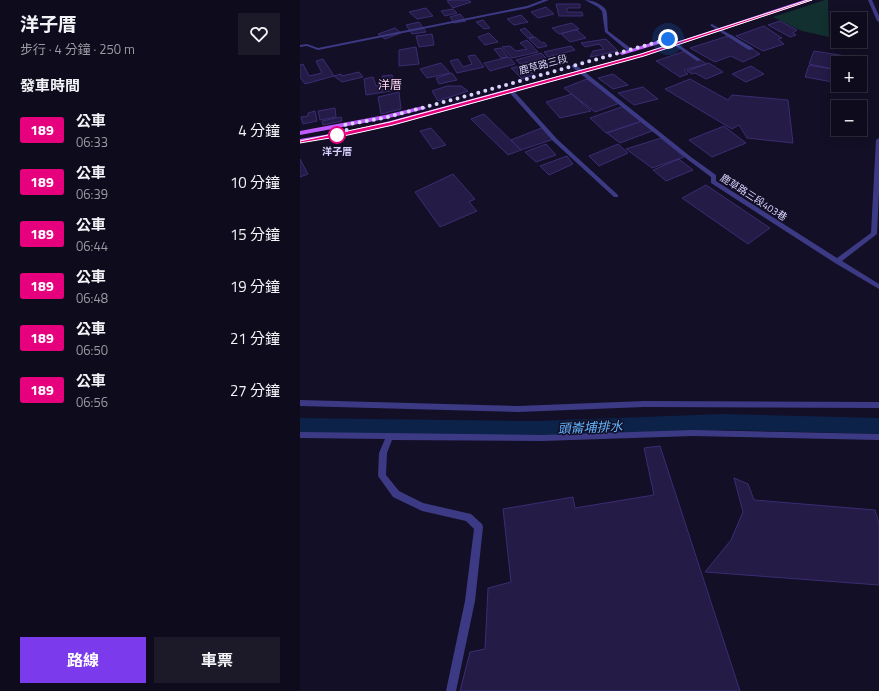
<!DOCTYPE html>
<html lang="zh-TW">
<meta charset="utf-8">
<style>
:root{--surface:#0e0b1c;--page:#1c1929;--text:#f1f3f6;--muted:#9b9ba3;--line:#2e2b3b;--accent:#7c3aed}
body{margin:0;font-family:"Titillium Web","Noto Sans TC",sans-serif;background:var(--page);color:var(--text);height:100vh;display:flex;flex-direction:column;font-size:15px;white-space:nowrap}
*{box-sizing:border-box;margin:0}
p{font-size:13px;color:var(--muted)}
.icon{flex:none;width:22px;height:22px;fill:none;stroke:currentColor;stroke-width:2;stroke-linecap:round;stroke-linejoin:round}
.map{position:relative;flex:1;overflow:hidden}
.drawer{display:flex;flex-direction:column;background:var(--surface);width:300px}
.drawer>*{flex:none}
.badge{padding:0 8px;border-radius:3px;font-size:14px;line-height:26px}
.tools{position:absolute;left:531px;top:12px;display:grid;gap:8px}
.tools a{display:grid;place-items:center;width:36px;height:36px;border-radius:0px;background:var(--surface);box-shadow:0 2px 10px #0003,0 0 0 1px var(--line);font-size:20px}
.you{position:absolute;width:20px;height:20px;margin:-10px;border:3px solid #fff;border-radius:50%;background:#1a73e8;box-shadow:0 0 0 6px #1a73e833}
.map>.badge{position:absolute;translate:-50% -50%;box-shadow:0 0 0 2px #fff}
h2{padding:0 20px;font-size:15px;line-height:36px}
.round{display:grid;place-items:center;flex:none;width:42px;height:42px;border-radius:0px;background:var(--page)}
.summary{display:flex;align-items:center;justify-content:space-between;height:68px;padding:0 20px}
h1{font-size:19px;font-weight:700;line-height:30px}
.cta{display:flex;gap:8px;margin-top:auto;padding:8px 20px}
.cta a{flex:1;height:46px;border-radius:0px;background:var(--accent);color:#fff;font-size:16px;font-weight:700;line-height:46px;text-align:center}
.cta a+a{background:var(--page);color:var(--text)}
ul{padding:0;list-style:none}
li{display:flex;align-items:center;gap:12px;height:52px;padding:0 20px}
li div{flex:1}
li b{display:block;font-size:15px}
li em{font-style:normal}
li .badge{min-width:44px;font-weight:700;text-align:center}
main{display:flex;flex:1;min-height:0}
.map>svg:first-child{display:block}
</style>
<main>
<section class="drawer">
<div class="summary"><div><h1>洋子厝</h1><p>步行 · 4 分鐘 · 250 m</p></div><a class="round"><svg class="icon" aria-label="heart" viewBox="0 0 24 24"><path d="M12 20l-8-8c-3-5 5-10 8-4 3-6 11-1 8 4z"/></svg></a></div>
<h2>發車時間</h2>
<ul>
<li><span class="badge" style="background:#e6007e;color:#fff">189</span><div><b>公車</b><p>06:33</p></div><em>4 分鐘</em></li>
<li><span class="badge" style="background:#e6007e;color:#fff">189</span><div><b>公車</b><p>06:39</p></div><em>10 分鐘</em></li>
<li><span class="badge" style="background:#e6007e;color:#fff">189</span><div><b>公車</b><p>06:44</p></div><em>15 分鐘</em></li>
<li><span class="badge" style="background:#e6007e;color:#fff">189</span><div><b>公車</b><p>06:48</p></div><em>19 分鐘</em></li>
<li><span class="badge" style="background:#e6007e;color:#fff">189</span><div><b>公車</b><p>06:50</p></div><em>21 分鐘</em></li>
<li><span class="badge" style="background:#e6007e;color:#fff">189</span><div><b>公車</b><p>06:56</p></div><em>27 分鐘</em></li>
</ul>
<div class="cta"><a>路線</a><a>車票</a></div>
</section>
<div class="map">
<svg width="579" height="691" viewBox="0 0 579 691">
<rect width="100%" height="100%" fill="#130f26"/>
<path fill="#12302f" d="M525 0H528L529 37 502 31 473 17Z"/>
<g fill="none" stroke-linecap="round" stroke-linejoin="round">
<path fill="#0c2248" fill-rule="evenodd" d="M422 414 579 418V434L422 430 236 437 0 434V418L236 421Z"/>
</g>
<path fill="#241b47" stroke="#3b2d73" d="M152 0H168L171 2 153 8 147 1Z
M256 4H280V8H267V12H282L283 16H259Z
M246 7 254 14 238 18 231 12Z
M126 8 133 16 117 19 109 12Z
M153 9 157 13 145 16 141 11Z
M160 14 166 21 154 23 150 17Z
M221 15 228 22 214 25 207 19Z
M183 20 190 28 184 29 176 22Z
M480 21 497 30 493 33 496 35 490 37 468 25Z
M119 22 126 32 112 34 106 25Z
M272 23 279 29 259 34 252 28Z
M464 26 482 38 478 39 484 44 463 51 436 36Z
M95 28 101 33 85 39 78 34Z
M225 28 234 37 228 38 220 30Z
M274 30H277L286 38 270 42 261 34Z
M189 33 198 42 185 45 178 37Z
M132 34 134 45 119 47 116 36Z
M431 35 460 54 443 62 431 56 415 62 390 48Z
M235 37 242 43 244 42 247 46 238 48 229 39Z
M306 39 318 51 290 57 293 51 304 49 299 44 285 47 281 43Z
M227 40 238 52 212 58 202 47 210 46 216 51 227 49 220 43Z
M271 46 275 50 248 57 244 52Z
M116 47 119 64 99 66V50Z
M201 48 208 57 201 58 194 49Z
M385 51 407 64 384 70 388 74 380 77 356 61Z
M514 51 546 56 543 63H538V70L509 64Z
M241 53 246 58 220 64 216 60Z
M175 55 184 67 157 73 150 61 158 59 163 67 172 64 168 56Z
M209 57 215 64 190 71 184 63Z
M259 57 263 61 254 63 250 59Z
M23 59 34 76 5 84 0 77V65L3 64 9 76 22 73 16 61Z
M141 63 150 73 127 78 120 69Z
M409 63 423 72 406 79 395 73 392 74 387 71Z
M225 65 234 75 222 79 211 68Z
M509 65 538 70V83L505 77Z
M451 66 464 74 446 82 432 74Z
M59 72 63 77 42 82 34 76 41 74 42 76Z
M152 73 157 80 139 84 136 78Z
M313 74 328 85 313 89 298 78Z
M92 75 97 90 66 95 64 79 73 77 76 86 85 84 82 76Z
M287 79 320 103 295 112 264 88Z
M390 79 428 100 432 95 488 100 493 143 447 138 439 125 432 129 365 89Z
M147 86H161L168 91 138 101 132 91Z
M343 87 358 99 334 105 318 93Z
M99 92 101 109 81 114 78 97Z
M272 94 291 111 260 118 246 102Z
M324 106 342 121 306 133 290 118Z
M35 108 36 117 20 120 18 111Z
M15 111 17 121 3 124 1 117 8 116V113Z
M184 114 221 150 208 155 171 119Z
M41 117 42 121 23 125 22 121Z
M342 121 352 131 320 143 307 133Z
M424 126 446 143 412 157 389 140Z
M244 127 254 139 221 150 211 140Z
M131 128 146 145 133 149 120 131Z
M361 138 384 157 352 168 326 149Z
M246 144 256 155 236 162 225 152Z
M318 144 328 153 299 166 289 156Z
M267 156 273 164 249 175 240 166Z
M0 159 8 174 0 177Z
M379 159 393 170 366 181 353 170Z
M153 174 175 199 169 202 177 211 140 227 115 192Z
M406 185 470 228 448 244 382 198Z
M360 446 440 691H160L170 652 185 649 188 588 211 582 203 509 273 497 275 508 354 495 344 448Z
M434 478 448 484 454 500 575 510 579 523V585L405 572 431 540 443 512Z"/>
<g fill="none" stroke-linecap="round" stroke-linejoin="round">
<path fill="#3d3a85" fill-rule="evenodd" d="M243 0H249L228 8 18 50 7 46 0 47V45L7 44 18 48 227 6Z
M285 0C292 0 302 4 306 10 308 15 307 25 308 31L333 50V52H329L305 32 302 11 298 7Z
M568 0H572L579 16V22L577 21Z
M412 24 453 48V49L449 50 411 26 410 25Z
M367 38H369L401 60 397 61 367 40Z
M272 65H276L391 157 416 175V181L537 258 571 233 576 140 579 138V193L577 234 542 261 579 284V289L535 263 411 183V177L387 159 272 67Z
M208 89H212L257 139 318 195V197H314L253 141 208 91Z
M0 400 218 406 344 401 579 402V408L344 407 218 412 0 406Z
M393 430 579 434V440L393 436 242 441 92 440 87 453 86 475 99 491 123 503 171 514 182 524 183 527 175 601 156 691H146L165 601 174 529 166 521 122 511 93 497 78 476 79 453 85 439 0 438V432L242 435Z"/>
<path fill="#c25bff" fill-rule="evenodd" d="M504 0H513L344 56 94 125 48 135 0 143V139L48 131 90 121 340 54Z
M360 40 363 42 362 43 322 55 319 53Z
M123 106 126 108 125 109 85 119 0 135V131L85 115Z"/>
</g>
<path fill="#e6007e" stroke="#fff" d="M508 0H512L344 56 93 125 48 135 0 143V141L90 122 341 54Z"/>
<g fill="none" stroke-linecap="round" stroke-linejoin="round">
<path stroke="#d9d4ff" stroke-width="4" stroke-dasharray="0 7.2" d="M37 135 48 133 44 125 84 118 174 94 368 39"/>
</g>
<circle fill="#fff" stroke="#e6007e" stroke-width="2" cx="37" cy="135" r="8"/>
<g text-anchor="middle" stroke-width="3" stroke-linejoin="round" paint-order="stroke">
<g font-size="10" fill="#d9d4ff" stroke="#130f26">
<text transform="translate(243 64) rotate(-15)" y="4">鹿草路三段</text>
<text transform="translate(454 197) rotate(33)" y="4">鹿草路三段403巷</text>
</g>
<g font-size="10" font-weight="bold" fill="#d9d4ff" stroke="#130f26">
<text x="37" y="155">洋子厝</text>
</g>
<g font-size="12" fill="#ffd6f0" stroke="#130f26">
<text x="90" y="89">洋厝</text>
</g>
<g font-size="13" font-style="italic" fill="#62b6ff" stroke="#130f26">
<text transform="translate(290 427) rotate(-2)" y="5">頭崙埔排水</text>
</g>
</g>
</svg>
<div class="tools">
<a><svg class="icon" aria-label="layers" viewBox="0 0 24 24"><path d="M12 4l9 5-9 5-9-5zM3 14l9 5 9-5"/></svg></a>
<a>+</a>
<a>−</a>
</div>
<div class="you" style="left:368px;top:39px"></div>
</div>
</main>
